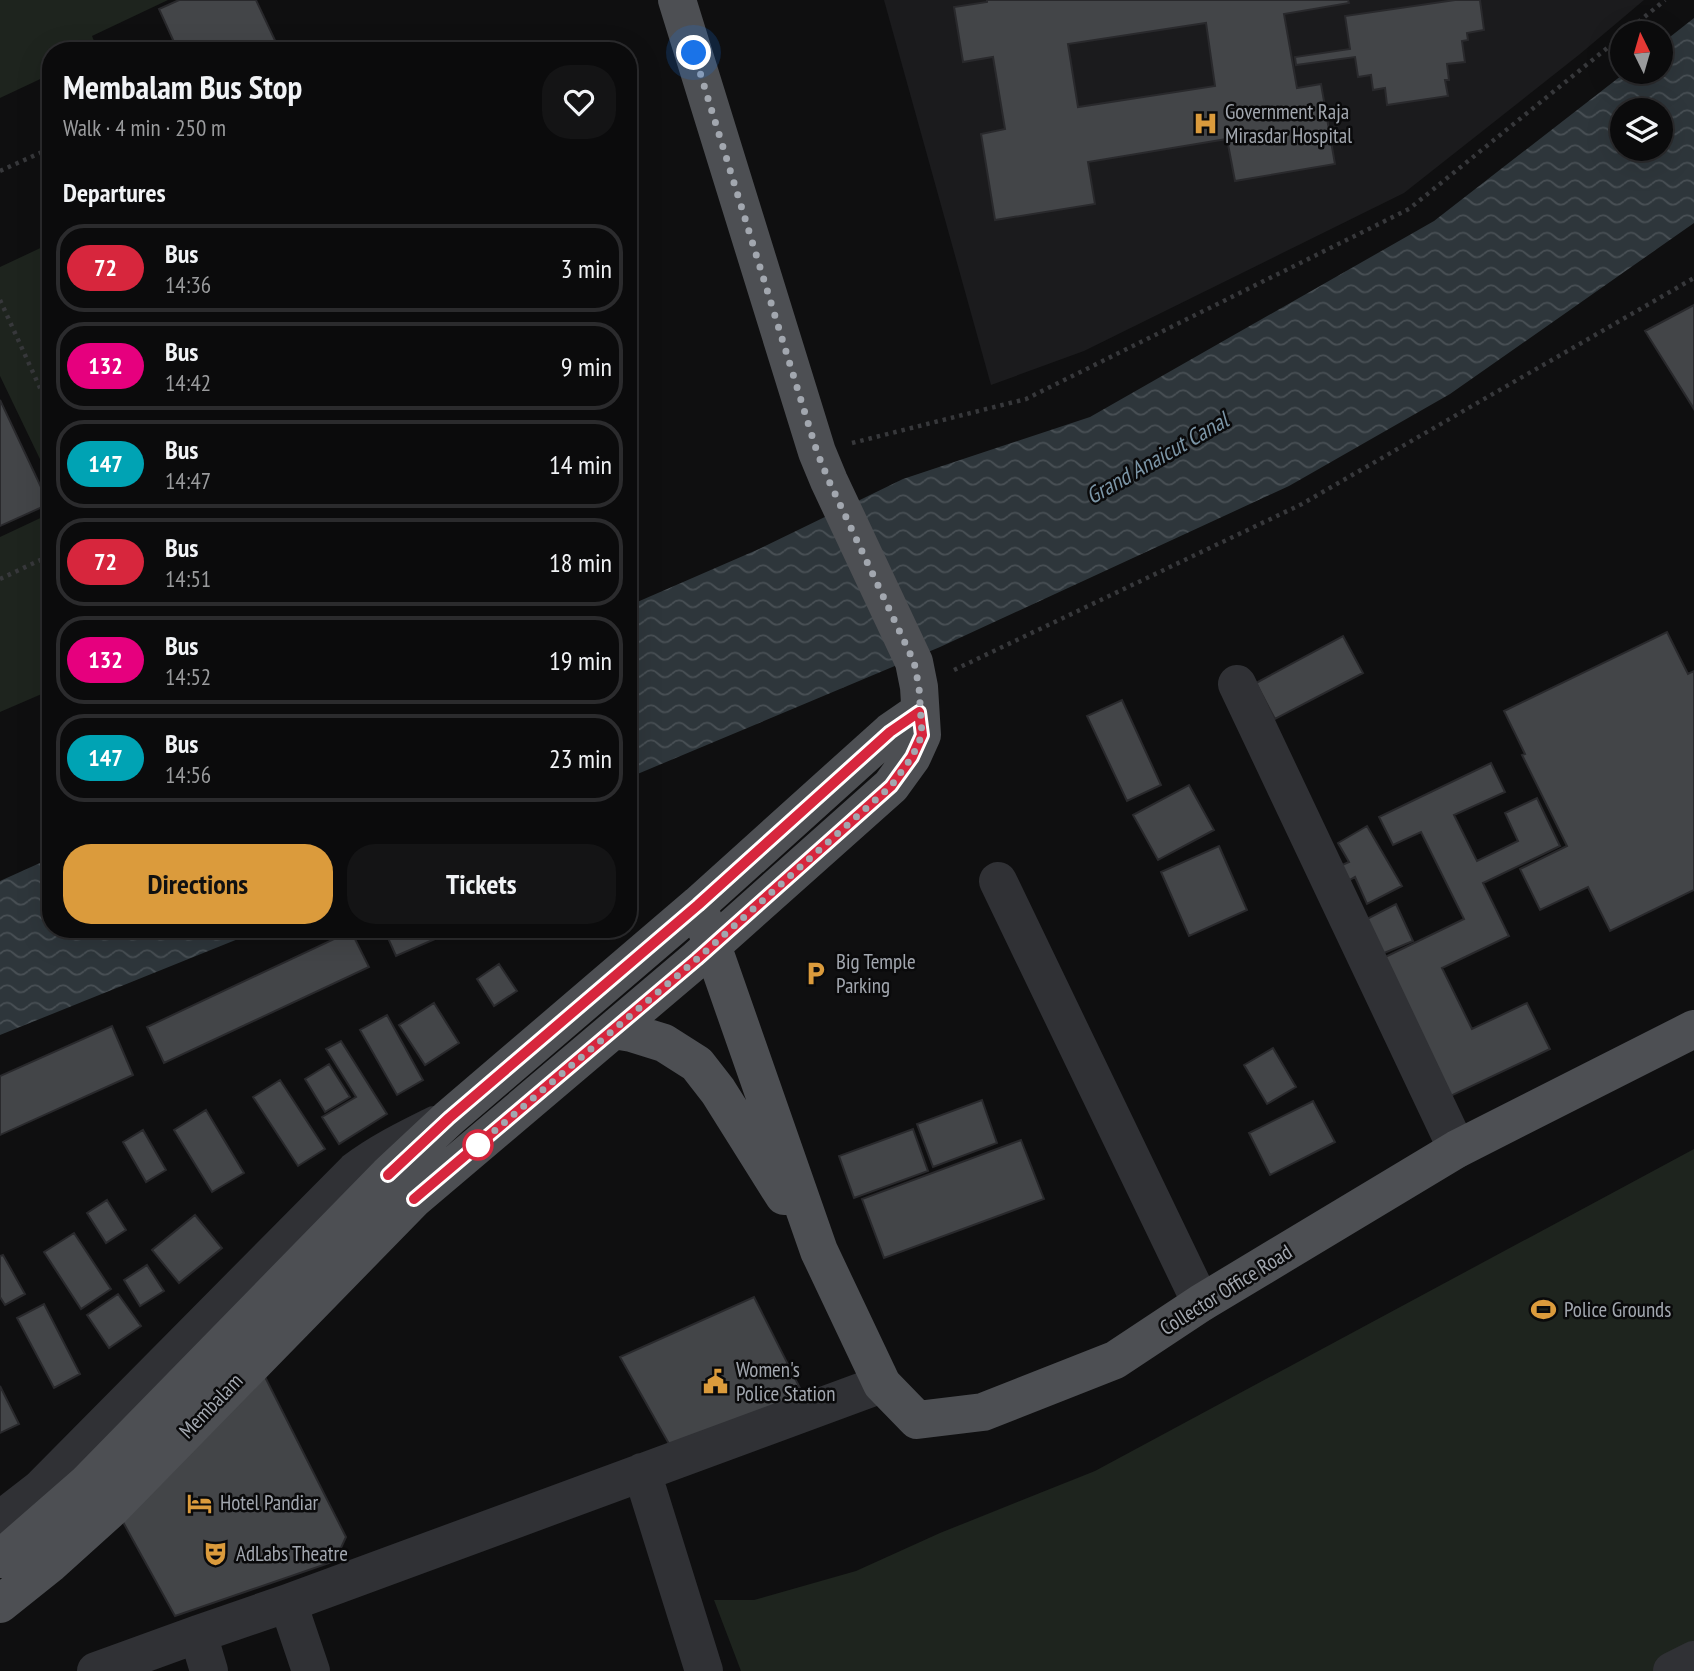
<!DOCTYPE html>
<meta charset="utf-8">
<style>
:root{--surface:#0b0b0c;--page:#141415;--text:#f1f3f6;--muted:#9a9b9d;--line:#2b2b2d;--accent:#db9b3c}
body{margin:0;font-family:"PT Sans Narrow",sans-serif;background:var(--page);color:var(--text);height:100vh;display:flex;flex-direction:column;font-size:26px;white-space:nowrap}
*{box-sizing:border-box;margin:0}
p{font-size:23px;color:var(--muted)}
.icon{flex:none;width:38px;height:38px;fill:none;stroke:currentColor;stroke-width:2;stroke-linecap:round;stroke-linejoin:round}
.map{position:relative;flex:1;overflow:hidden}
.sheet{position:absolute;left:42px;top:42px;width:595px;height:896px;display:flex;flex-direction:column;background:var(--surface);border-radius:28px;box-shadow:0 7px 28px #0002,0 0 0 2px var(--line)}
.sheet>*{flex:none}
.badge{padding:0 14px;border-radius:23px;font-size:24px;line-height:46px}
.needle{width:46px;rotate:355deg}
.tools{position:absolute;left:1610px;top:21px;display:grid;gap:14px}
.tools a{display:grid;place-items:center;width:63px;height:63px;border-radius:50%;background:var(--surface);box-shadow:0 7px 28px #0002,0 0 0 2px var(--line);font-size:35px}
.you{position:absolute;width:35px;height:35px;margin:-18px;border:5px solid #fff;border-radius:50%;background:#1a73e8;box-shadow:0 0 0 10px #1a73e833}
.map>.badge{position:absolute;translate:-50% -50%;box-shadow:0 0 0 4px #fff}
h2{padding:0 21px;font-size:26px;line-height:63px}
.round{display:grid;place-items:center;flex:none;width:74px;height:74px;border-radius:28px;background:var(--page)}
.overview{display:flex;align-items:center;justify-content:space-between;height:119px;padding:0 21px}
h1{font-size:33px;font-weight:700;line-height:52px}
.primary-button{display:flex;gap:14px;margin-top:auto;padding:14px 21px}
.primary-button a{flex:1;height:80px;border-radius:28px;background:var(--accent);color:#111;font-size:28px;font-weight:700;line-height:80px;text-align:center}
.primary-button a+a{background:var(--page);color:var(--text)}
ul{padding:0;list-style:none}
li{display:flex;align-items:center;gap:21px;height:88px;margin:0 14px 10px;padding:0 7px;border:4px solid var(--line);border-radius:28px}
li div{flex:1}
li b{display:block;font-size:26px}
li em{font-style:normal}
li .badge{min-width:77px;font-weight:700;text-align:center}
.map>svg:first-child{display:block}
</style>
<div class="map">
<svg width="1694" height="1671" viewBox="0 0 1694 1671">
<defs>
<pattern id="water-waves" width="16" height="10" patternUnits="userSpaceOnUse" patternTransform="scale(1.75)"><rect width="16" height="10" fill="#2e363b"/><path d="M0 5q4-4 8 0t8 0" fill="none" stroke="#495055"/></pattern>
</defs>
<rect width="100%" height="100%" fill="#0f0f10"/>
<path fill="#1b1b1d" d="M884 0H1644L1580 54 1404 193 1084 351 991 385Z"/>
<path fill="#1e241e" d="M0 0H168L92 36 98 51H51V74L0 98Z
M51 243V482L0 376V267Z
M51 513V690L0 712V537Z
M1694 1149V1671H741L714 1600H754L856 1571 940 1533 1095 1471Z"/>
<path fill="url(#water-waves)" fill-rule="evenodd" d="M1694 18V223L1450 394 1289 486 940 647 628 778V606L759 549 903 479 1090 417 1434 221 1626 72H1661V44ZM1622 110H1661V149H1622Z
M51 858V929H263L0 1035V881Z"/>
<path fill="#434548" stroke="#29292c" stroke-width="2" fill-rule="evenodd" d="M179 0H256L280 51H178L159 9Z
M987 0H1348L1349 3 1284 14 1297 88 1321 84 1335 164 1235 181 1227 139 1088 162 1095 204 995 220 981 134 1005 129 993 57 963 62 954 7 987 2ZM1206 23 1215 86 1078 107 1068 44Z
M1455 0H1480L1484 30 1467 33 1468 40 1462 41 1465 62 1447 64 1449 80H1445L1448 96 1387 105 1385 88 1373 90 1371 75 1358 77 1355 57 1296 65 1295 57 1350 49 1345 16Z
M1694 305V409L1645 331Z
M0 400 49 504 0 526Z
M1667 632 1688 674 1694 671V890L1610 931 1588 887 1540 910 1520 869 1567 846 1522 755 1525 754 1504 711Z
M1343 636 1363 673 1275 719 1256 683Z
M1122 700 1161 785 1127 801 1087 716Z
M1491 763 1505 792 1454 815 1477 861 1518 841 1505 813 1537 798 1560 846 1483 883 1509 936 1442 968 1472 1029 1527 1003 1550 1049 1440 1101 1381 959 1464 919 1421 832 1393 845 1379 817Z
M1189 785 1214 830 1158 860 1133 815Z
M1367 826 1402 886 1367 904 1355 877 1341 885 1333 869 1349 862 1338 843Z
M1219 846 1247 910 1189 936 1161 872Z
M1396 904 1413 941 1377 956 1361 922Z
M384 929H458L396 956Z
M351 931 369 967 164 1063 147 1027Z
M499 964 517 991 494 1006 477 979Z
M434 1003 459 1043 425 1065 399 1025Z
M387 1015 423 1080 397 1095 360 1030Z
M112 1026 133 1075 0 1135V1076Z
M341 1041 387 1114 339 1144 322 1117 356 1097 326 1049Z
M1273 1048 1296 1087 1267 1104 1244 1065Z
M329 1064 350 1097 325 1112 305 1079Z
M280 1080 325 1149 298 1166 253 1097Z
M982 1100 997 1143 933 1167 917 1124Z
M1313 1101 1335 1142 1270 1175 1249 1133Z
M206 1110 244 1173 212 1192 174 1130Z
M913 1129 928 1171 854 1198 839 1156Z
M143 1130 166 1170 146 1182 123 1142Z
M1021 1140 1044 1199 884 1258 862 1199Z
M107 1200 126 1230 106 1243 87 1213Z
M195 1215 222 1248 179 1283 152 1250Z
M74 1233 111 1289 81 1309 44 1252Z
M3 1255 25 1294 5 1305 0 1297V1256Z
M147 1265 164 1291 140 1306 124 1280Z
M118 1294 141 1326 109 1348 87 1315Z
M754 1297 810 1408 677 1458 620 1357Z
M44 1304 80 1374 54 1388 17 1318Z
M260 1367 346 1537 335 1561 175 1616 118 1513Z
M0 1386 19 1424 0 1433Z"/>
<g fill="none" stroke-linecap="round" stroke-linejoin="round">
<path stroke="#37383b" stroke-width="4.5" stroke-dasharray="3.5 5" stroke-linecap="butt" d="M1625 33 1665 0
M0 171 51 148
M0 300 51 412
M852 443 1026 399 1409 209 1622 36
M0 579 51 555
M954 670 1302 504 1694 278"/>
<path stroke="#303135" stroke-width="38" d="M1237 684 1457 1149
M998 881 1201 1303
M642 1472 704 1671
M0 1520 40 1489 355 1171C380 1152 407 1139 435 1125
M288 1603 311 1671
M198 1634 209 1671
M96 1671 198 1634 288 1603 882 1384
M1672 1671 1694 1660"/>
<path stroke="#4d4f53" stroke-width="38" d="M698 905 819 1251 882 1384 917 1420 983 1412 1115 1360 1201 1303 1457 1149 1694 1029
M614 1030 632 1033 664 1043 697 1064 718 1091 784 1196
M0 1559 87 1483 388 1175 449 1118 698 905 890 732 919 712
M0 1604 50 1564 112 1508 414 1199 697 959 891 786 912 757 922 735 919 687 914 662 829 481 817 452 677 0"/>
</g>
<g fill="none" stroke-linecap="round" stroke-linejoin="round">
<defs>
<path id="line" d="M388 1175 449 1118 698 905 890 732 919 712 922 735 912 757 891 786 697 959 414 1199"/>
</defs>
<use href="#line" stroke="#fff" stroke-width="16"/>
<use href="#line" stroke="#d7263d" stroke-width="10"/>
<path stroke="#a2a7af" stroke-width="7" stroke-dasharray="0 12.6" d="M478 1145 472 1150 697 959 891 786 912 757 922 735 919 687 914 662 829 481 817 452 694 53"/>
</g>
<defs>
<symbol id="hospital-bare" viewBox="-9 -9 18 18"><path d="M-5-5h3v3.5h4V-5h3V5h-3V1.5h-4V5h-3Z" fill="#db9b3c" stroke="#0a0a0b" stroke-width="2.5" paint-order="stroke"/></symbol>
<symbol id="parking-bare" viewBox="-9 -9 18 18"><path d="M-3.5-5.5H1a3.5 3.5 0 0 1 0 7H-1V5.5H-3.5ZM-1-3.4V-.6H.8a1.4 1.4 0 0 0 0-2.8Z" fill="#db9b3c" stroke="#0a0a0b" stroke-width="2.5" paint-order="stroke"/></symbol>
<symbol id="stadium-bare" viewBox="-9 -9 18 18"><path d="M0-5a6.5 5 0 1 0 0 10a6.5 5 0 1 0 0-10ZM-3.5-1.8h7v3.6h-7Z" fill="#db9b3c" stroke="#0a0a0b" stroke-width="2.5" paint-order="stroke"/></symbol>
<symbol id="civic-bare" viewBox="-9 -9 18 18"><path d="M-.6-6.5H3V-4.5H.6V-3L4-1V1h2V6H-6V1h2V-1L-.6-3ZM-1.2 2.5V6h2.4V2.5Z" fill="#db9b3c" stroke="#0a0a0b" stroke-width="2.5" paint-order="stroke"/></symbol>
<symbol id="hotel-bare" viewBox="-9 -9 18 18"><path d="M-6-4.5h1.5V1H6V5H4.5V3h-9V5H-6ZM-4 0a1.8 1.8 0 1 1 3.6 0ZM.5 0V-2.5h3Q6-2.5 6 0Z" fill="#db9b3c" stroke="#0a0a0b" stroke-width="2.5" paint-order="stroke"/></symbol>
<symbol id="theatre-bare" viewBox="-9 -9 18 18"><path d="M-5-5.5Q0-4 5-5.5V0Q5 5 0 6Q-5 5-5 0ZM-3.3-2.5H-1v1.5H-3.3ZM1-2.5H3.3v1.5H1ZM-2.8 1Q0 5.5 2.8 1Z" fill="#db9b3c" stroke="#0a0a0b" stroke-width="2.5" paint-order="stroke"/></symbol>
</defs>
<g fill-rule="evenodd">
<use href="#hospital-bare" x="1188" y="106" width="35" height="35"/>
<use href="#parking-bare" x="798" y="956" width="35" height="35"/>
<use href="#stadium-bare" x="1526" y="1292" width="35" height="35"/>
<use href="#civic-bare" x="698" y="1364" width="35" height="35"/>
<use href="#hotel-bare" x="182" y="1486" width="35" height="35"/>
<use href="#theatre-bare" x="198" y="1536" width="35" height="35"/>
</g>
<circle fill="#fff" stroke="#d7263d" stroke-width="3.5" cx="478" cy="1145" r="14"/>
<g text-anchor="middle" stroke-width="5" stroke-linejoin="round" paint-order="stroke">
<g font-size="21" fill="#a2a7af" stroke="#0a0a0b" text-anchor="start">
<text x="1225" y="119">Government Raja<tspan x="1225" dy="24">Mirasdar Hospital</tspan></text>
<text x="836" y="969">Big Temple<tspan x="836" dy="24">Parking</tspan></text>
<text x="1564" y="1317">Police Grounds</text>
<text x="736" y="1377">Women's<tspan x="736" dy="24">Police Station</tspan></text>
<text x="220" y="1510">Hotel Pandiar</text>
<text x="236" y="1561">AdLabs Theatre</text>
</g>
<g font-size="21" fill="#a2a7af" stroke="#0a0a0b">
<text transform="translate(1226 1290) rotate(-32)" y="7">Collector Office Road</text>
<text transform="translate(211 1406) rotate(-46)" y="7">Membalam</text>
</g>
<g font-size="23" font-style="italic" fill="#7c96a7" stroke="#0a0a0b">
<text transform="translate(1157 458) rotate(-30)" y="8">Grand Anaicut Canal</text>
</g>
</g>
</svg>
<div class="tools">
<a><svg class="needle" viewBox="-14 -14 28 28"><path d="M0-13l5 13h-10z" fill="#e53935"/><path d="M0 13l5-13h-10z" fill="#9a9b9d"/></svg></a>
<a><svg class="icon" aria-label="layers" viewBox="0 0 24 24"><path d="M12 4l9 5-9 5-9-5zM3 14l9 5 9-5"/></svg></a>
</div>
<div class="you" style="left:694px;top:53px"></div>
<section class="sheet">
<div class="overview"><div><h1>Membalam Bus Stop</h1><p>Walk · 4 min · 250 m</p></div><a class="round"><svg class="icon" aria-label="heart" viewBox="0 0 24 24"><path d="M12 20l-8-8c-3-5 5-10 8-4 3-6 11-1 8 4z"/></svg></a></div>
<h2>Departures</h2>
<ul>
<li><span class="badge" style="background:#d7263d;color:#fff">72</span><div><b>Bus</b><p>14:36</p></div><em>3 min</em></li>
<li><span class="badge" style="background:#e6007e;color:#fff">132</span><div><b>Bus</b><p>14:42</p></div><em>9 min</em></li>
<li><span class="badge" style="background:#00a3b4;color:#fff">147</span><div><b>Bus</b><p>14:47</p></div><em>14 min</em></li>
<li><span class="badge" style="background:#d7263d;color:#fff">72</span><div><b>Bus</b><p>14:51</p></div><em>18 min</em></li>
<li><span class="badge" style="background:#e6007e;color:#fff">132</span><div><b>Bus</b><p>14:52</p></div><em>19 min</em></li>
<li><span class="badge" style="background:#00a3b4;color:#fff">147</span><div><b>Bus</b><p>14:56</p></div><em>23 min</em></li>
</ul>
<div class="primary-button"><a>Directions</a><a>Tickets</a></div>
</section>
</div>
